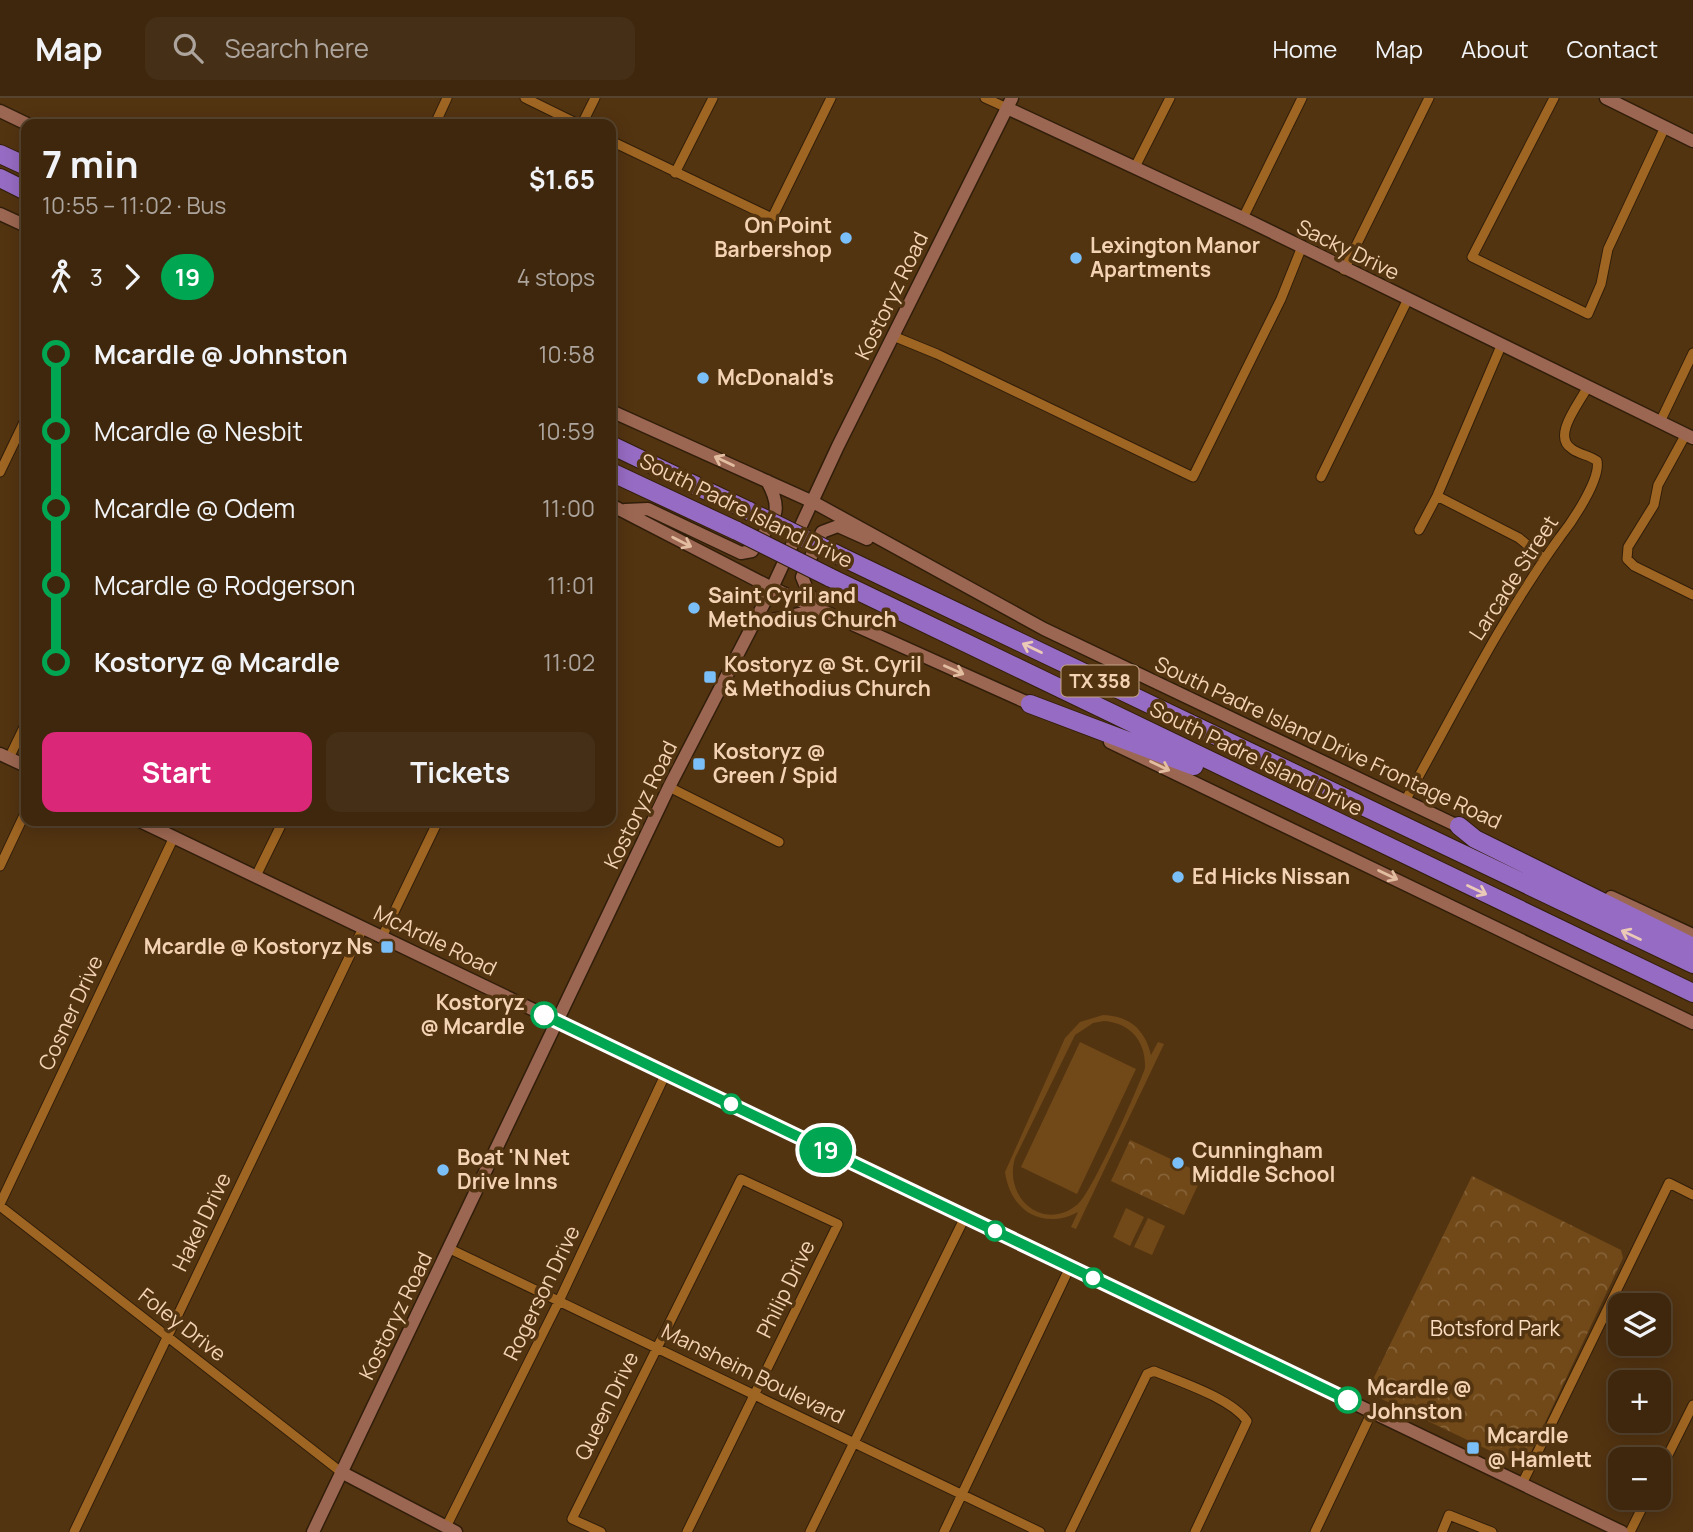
<!DOCTYPE html>
<meta charset="utf-8">
<style>
:root{--surface:#3e270d;--page:#452f16;--text:#f1f3f6;--muted:#ada59d;--line:#57442e;--accent:#db2777}
body{margin:0;font-family:Manrope,sans-serif;background:var(--page);color:var(--text);height:100vh;display:flex;flex-direction:column;font-size:26px;white-space:nowrap}
*{box-sizing:border-box;margin:0}
p{font-size:23px;color:var(--muted)}
.icon{flex:none;width:38px;height:38px;fill:none;stroke:currentColor;stroke-width:2;stroke-linecap:round;stroke-linejoin:round}
.map{position:relative;flex:1;overflow:hidden}
.drawer{position:absolute;left:21px;top:21px;width:595px;height:707px;display:flex;flex-direction:column;background:var(--surface);border-radius:14px;box-shadow:0 4px 18px #0003,0 0 0 2px var(--line)}
.drawer>*{flex:none}
.badge{padding:0 14px;border-radius:23px;font-size:24px;line-height:46px}
.tools{position:absolute;left:1608px;top:1195px;display:grid;gap:14px}
.tools a{display:grid;place-items:center;width:63px;height:63px;border-radius:14px;background:var(--surface);box-shadow:0 4px 18px #0003,0 0 0 2px var(--line);font-size:35px}
.map>.badge{position:absolute;translate:-50% -50%;box-shadow:0 0 0 4px #fff}
.legs{display:flex;align-items:center;gap:10px;height:77px;padding:0 21px;font-size:23px}
.legs p{margin-inline-start:auto}
.headline{display:flex;align-items:center;justify-content:space-between;height:119px;padding:0 21px}
h1{font-size:38px;font-weight:700;line-height:52px}
.action{display:flex;gap:14px;margin-top:auto;padding:14px 21px}
.action a{flex:1;height:80px;border-radius:14px;background:var(--accent);color:#fff;font-size:28px;font-weight:700;line-height:80px;text-align:center}
.action a+a{background:var(--page);color:var(--text)}
ul{padding:0 21px;list-style:none}
li{display:flex;align-items:center;gap:24px;height:77px;font-size:26px}
li i{display:grid;place-items:center;width:10px;height:100%;margin:0 9px;background:currentColor}
li i::after{content:'';width:18px;height:18px;margin:-9px;border:5px solid;border-radius:50%;background:var(--surface)}
li p{margin-inline-start:auto}
li:first-child i{background:linear-gradient(#0000 50%,currentColor 0)}
li:last-child i{background:linear-gradient(currentColor 50%,#0000 0)}
header{display:flex;align-items:center;gap:42px;box-sizing:border-box;height:98px;padding:0 35px;background:var(--surface);border-bottom:2px solid var(--line)}
header strong{font-size:33px}
nav{display:flex;gap:38px;margin-inline-start:auto;font-size:24px}
.search{width:490px;height:63px;background:var(--page);display:flex;align-items:center;gap:18px;box-sizing:border-box;padding:0 24px;border-radius:14px;color:var(--muted);font-size:26px}
.map>svg:first-child{display:block}
</style>
<header>
<strong>Map</strong>
<div class="search"><svg class="icon" aria-label="search" viewBox="0 0 24 24"><circle cx="10" cy="10" r="6"/><path d="M15 15l6 6"/></svg>Search here</div>
<nav><a>Home</a><a>Map</a><a>About</a><a>Contact</a></nav>
</header>
<div class="map">
<svg width="1693" height="1434" viewBox="0 0 1693 1434">
<defs>
<pattern id="park-crowns" width="20" height="18" patternUnits="userSpaceOnUse" patternTransform="scale(1.75)"><rect width="20" height="18" fill="#714818"/><path d="M2 6a3 3 0 1 1 6 0M12 15a3 3 0 1 1 6 0" fill="none" stroke="#866237"/></pattern>
</defs>
<rect width="100%" height="100%" fill="#533411"/>
<path fill="#714818" fill-rule="evenodd" d="M1103 917C1129 918 1145 931 1151 957L1158 944 1164 946 1076 1131 1071 1129 1078 1114C1042 1133 1010 1112 1005 1074L1065 940 1080 924ZM1104 923C1131 925 1146 944 1145 970 1137 993 1092 1094 1078 1106 1044 1135 1003 1100 1015 1060L1075 937 1093 925Z
M1080 944 1136 971 1077 1096 1021 1069Z
M1126 1110 1144 1119 1130 1148 1113 1139Z
M1148 1120 1165 1128 1152 1157 1134 1149Z"/>
<path fill="url(#park-crowns)" d="M1130 1042 1203 1076 1184 1117 1111 1083Z
M1472 1078 1621 1152 1623 1160 1524 1369 1367 1294Z"/>
<g fill="none" stroke-linecap="round" stroke-linejoin="round">
<defs>
<path id="street" d="M525 0 578 26
M985 0 1007 10
M1554 0 1472 159 1588 216 1601 186 1608 151 1665 29
M435 26 447 0
M582 26 595 0
M611 43 772 120 831 0
M1135 69 1170 0
M675 75 713 0
M1243 120 1302 0
M1344 172 1429 0
M893 238 937 256 1193 379 1281 201 1301 151
M1660 324 1693 255
M1686 336 1658 387 1654 407 1628 449 1627 461 1634 468 1693 497
M0 374 26 320
M1321 379 1407 203
M1437 398 1519 440 1544 461
M1419 432 1437 398 1501 248
M9 660 26 625
M669 689 779 744
M1405 703C1455 614 1500 522 1560 439 1572 424 1601 381 1597 363 1590 357 1580 357 1572 351 1551 338 1580 305 1588 288
M0 768 26 713
M256 778 283 723
M382 839 438 723
M0 1106 174 739
M0 1108 341 1374
M450 1151 1040 1434
M1659 1375 1693 1307
M1522 1386 1669 1085 1693 1097
M446 1429 559 1203 666 975
M74 1434 363 830
M601 1434 572 1421 741 1081 838 1126 687 1434
M810 1434 965 1119
M944 1434 1070 1169
M1070 1434 1147 1276 1154 1273C1180 1284 1231 1300 1247 1323L1195 1434
M1315 1434 1372 1314
M1442 1434 1449 1417 1492 1434
M1630 1434 1647 1400"/>
<path id="secondary" d="M1606 0 1693 43
M1007 10 1243 120 1693 340
M0 13 27 26
M0 116 26 128
M611 313 813 404 1044 531 1464 731
M611 407 772 490 1037 609
M625 412 648 411 741 455 752 453C771 423 786 417 767 383
M821 510 809 496 802 479 822 434 838 428 867 441
M754 526 817 512
M1110 644 1693 925
M0 656 26 668
M140 723 1622 1434
M1611 799 1693 837
M341 1374 456 1434
M313 1434 669 689 772 490 838 348 1012 0"/>
<path id="highway" d="M0 56 26 68
M0 80 26 93
M611 347 749 413
M611 374 737 433
M842 459 1693 866
M829 479 1693 895
M1030 606 1194 668
M1459 728 1475 741 1693 849"/>
</defs>
<use href="#street" stroke="#311e0a" stroke-width="11"/>
<use href="#secondary" stroke="#311e0a" stroke-width="15"/>
<use href="#highway" stroke="#311e0a" stroke-width="20"/>
<use href="#street" stroke="#9f6522" stroke-width="9"/>
<use href="#secondary" stroke="#9c6752" stroke-width="12"/>
<use href="#highway" stroke="#966bc3" stroke-width="18"/>
<defs>
<path id="highway-bridge" d="M749 413 842 459
M737 433 829 479"/>
</defs>
<use href="#highway-bridge" stroke="#311e0a" stroke-width="20" stroke-linecap="butt"/>
<use href="#highway-bridge" stroke="#966bc3" stroke-width="18"/>
</g>
<defs><path id="oneway-shaft" d="M-6 0H5M1.5-3L5.5 0L1.5 3" fill="none" stroke-width="1.6" stroke-linecap="round" stroke-linejoin="round" transform="scale(1.75)"/></defs>
<g stroke="#e2bda0">
<use href="#oneway-shaft" transform="translate(724 363) rotate(-155)"/>
<use href="#oneway-shaft" transform="translate(682 444) rotate(27)"/>
<use href="#oneway-shaft" transform="translate(954 572) rotate(24)"/>
<use href="#oneway-shaft" transform="translate(1160 668) rotate(26)"/>
<use href="#oneway-shaft" transform="translate(1388 777) rotate(26)"/>
</g>
<g stroke="#eac9b6">
<use href="#oneway-shaft" transform="translate(1032 550) rotate(-154)"/>
<use href="#oneway-shaft" transform="translate(1477 792) rotate(25)"/>
<use href="#oneway-shaft" transform="translate(1631 837) rotate(-155)"/>
</g>
<g fill="none" stroke-linecap="round" stroke-linejoin="round">
<defs>
<path id="line-1" d="M544 917 1348 1302"/>
</defs>
<use href="#line-1" stroke="#fff" stroke-width="16"/>
<use href="#line-1" stroke="#00a651" stroke-width="10"/>
</g>
<g fill="#7abff8" stroke="#533411" stroke-width="2.5">
<circle cx="846" cy="140" r="7"/>
<circle cx="1076" cy="160" r="7"/>
<circle cx="703" cy="280" r="7"/>
<circle cx="694" cy="510" r="7"/>
<rect x="703" y="572" width="14" height="14" rx="3.5"/>
<rect x="692" y="659" width="14" height="14" rx="3.5"/>
<circle cx="1178" cy="779" r="7"/>
<rect x="380" y="842" width="14" height="14" rx="3.5"/>
<circle cx="1178" cy="1065" r="7"/>
<circle cx="443" cy="1072" r="7"/>
<rect x="1466" y="1343" width="14" height="14" rx="3.5"/>
</g>
<g fill="#fff" stroke="#00a651" stroke-width="3.5">
<circle cx="544" cy="917" r="12"/>
<circle cx="731" cy="1006" r="9"/>
<circle cx="995" cy="1133" r="9"/>
<circle cx="1093" cy="1180" r="9"/>
<circle cx="1348" cy="1302" r="12"/>
</g>
<g text-anchor="middle" stroke-width="7" stroke-linejoin="round" paint-order="stroke">
<rect fill="#533411" stroke="#c3a383" stroke-width="2" x="1061.5" y="567.5" width="77" height="31" rx="5"/>
<g font-size="19" font-weight="bold" fill="#f3d3b4">
<text x="1100" y="590">TX 358</text>
</g>
<g font-size="21" font-weight="bold" fill="#f3d3b4" stroke="#533411" text-anchor="start">
<text x="832" y="135" text-anchor="end">On Point<tspan x="832" dy="24">Barbershop</tspan></text>
<text x="1090" y="155">Lexington Manor<tspan x="1090" dy="24">Apartments</tspan></text>
<text x="717" y="287">McDonald's</text>
<text x="708" y="505">Saint Cyril and<tspan x="708" dy="24">Methodius Church</tspan></text>
<text x="724" y="574">Kostoryz @ St. Cyril<tspan x="724" dy="24">&amp; Methodius Church</tspan></text>
<text x="713" y="661">Kostoryz @<tspan x="713" dy="24">Green / Spid</tspan></text>
<text x="1192" y="786">Ed Hicks Nissan</text>
<text x="373" y="856" text-anchor="end">Mcardle @ Kostoryz Ns</text>
<text x="1192" y="1060">Cunningham<tspan x="1192" dy="24">Middle School</tspan></text>
<text x="457" y="1067">Boat 'N Net<tspan x="457" dy="24">Drive Inns</tspan></text>
<text x="1487" y="1345">Mcardle<tspan x="1487" dy="24">@ Hamlett</tspan></text>
</g>
<g font-size="21" fill="#f3d3b4" stroke="#533411">
<text transform="translate(1348 152) rotate(26)" y="7">Sacky Drive</text>
<text transform="translate(892 198) rotate(-64)" y="7">Kostoryz Road</text>
<text transform="translate(746 413) rotate(26)" y="7">South Padre Island Drive</text>
<text transform="translate(1514 480) rotate(-57)" y="7">Larcade Street</text>
<text transform="translate(1328 645) rotate(25)" y="7">South Padre Island Drive Frontage Road</text>
<text transform="translate(1256 661) rotate(26)" y="7">South Padre Island Drive</text>
<text transform="translate(641 707) rotate(-64)" y="7">Kostoryz Road</text>
<text transform="translate(435 843) rotate(26)" y="7">McArdle Road</text>
<text transform="translate(71 915) rotate(-65)" y="7">Cosner Drive</text>
<text transform="translate(202 1124) rotate(-64)" y="7">Hakel Drive</text>
<text transform="translate(786 1191) rotate(-64)" y="7">Philip Drive</text>
<text transform="translate(542 1195) rotate(-64)" y="7">Rogerson Drive</text>
<text transform="translate(396 1218) rotate(-64)" y="7">Kostoryz Road</text>
<text transform="translate(182 1227) rotate(38)" y="7">Foley Drive</text>
<text transform="translate(753 1276) rotate(26)" y="7">Mansheim Boulevard</text>
<text transform="translate(607 1308) rotate(-64)" y="7">Queen Drive</text>
</g>
<g font-size="21" font-weight="bold" fill="#f3d3b4" stroke="#533411" text-anchor="end">
<text x="525" y="912">Kostoryz<tspan x="525" dy="24">@ Mcardle</tspan></text>
<text x="1367" y="1297" text-anchor="start">Mcardle @<tspan x="1367" dy="24">Johnston</tspan></text>
</g>
<g font-size="21" fill="#fbdec2" stroke="#533411">
<text x="1495" y="1238">Botsford Park</text>
</g>
</g>
</svg>
<div class="tools">
<a><svg class="icon" aria-label="layers" viewBox="0 0 24 24"><path d="M12 4l9 5-9 5-9-5zM3 14l9 5 9-5"/></svg></a>
<a>+</a>
<a>−</a>
</div>
<b class="badge" style="left:826px;top:1052px;background:#00a651;color:#fff">19</b>
<section class="drawer">
<div class="headline"><div><h1>7 min</h1><p>10:55 – 11:02 · Bus</p></div><b>$1.65</b></div>
<div class="legs"><svg class="icon" aria-label="walk" viewBox="0 0 24 24"><circle cx="13" cy="4" r="2"/><path d="M13 8l-2 6 4 7M11 14l-3 7M7 12l3-4h3l4 4"/></svg>3<svg class="icon" aria-label="forward" viewBox="0 0 24 24"><path d="M9 5l7 7-7 7"/></svg><b class="badge" style="background:#00a651;color:#fff">19</b><p>4 stops</p></div>
<ul>
<li><i style="color:#00a651"></i><b>Mcardle @ Johnston</b><p>10:58</p></li>
<li><i style="color:#00a651"></i><span>Mcardle @ Nesbit</span><p>10:59</p></li>
<li><i style="color:#00a651"></i><span>Mcardle @ Odem</span><p>11:00</p></li>
<li><i style="color:#00a651"></i><span>Mcardle @ Rodgerson</span><p>11:01</p></li>
<li><i style="color:#00a651"></i><b>Kostoryz @ Mcardle</b><p>11:02</p></li>
</ul>
<div class="action"><a>Start</a><a>Tickets</a></div>
</section>
</div>
